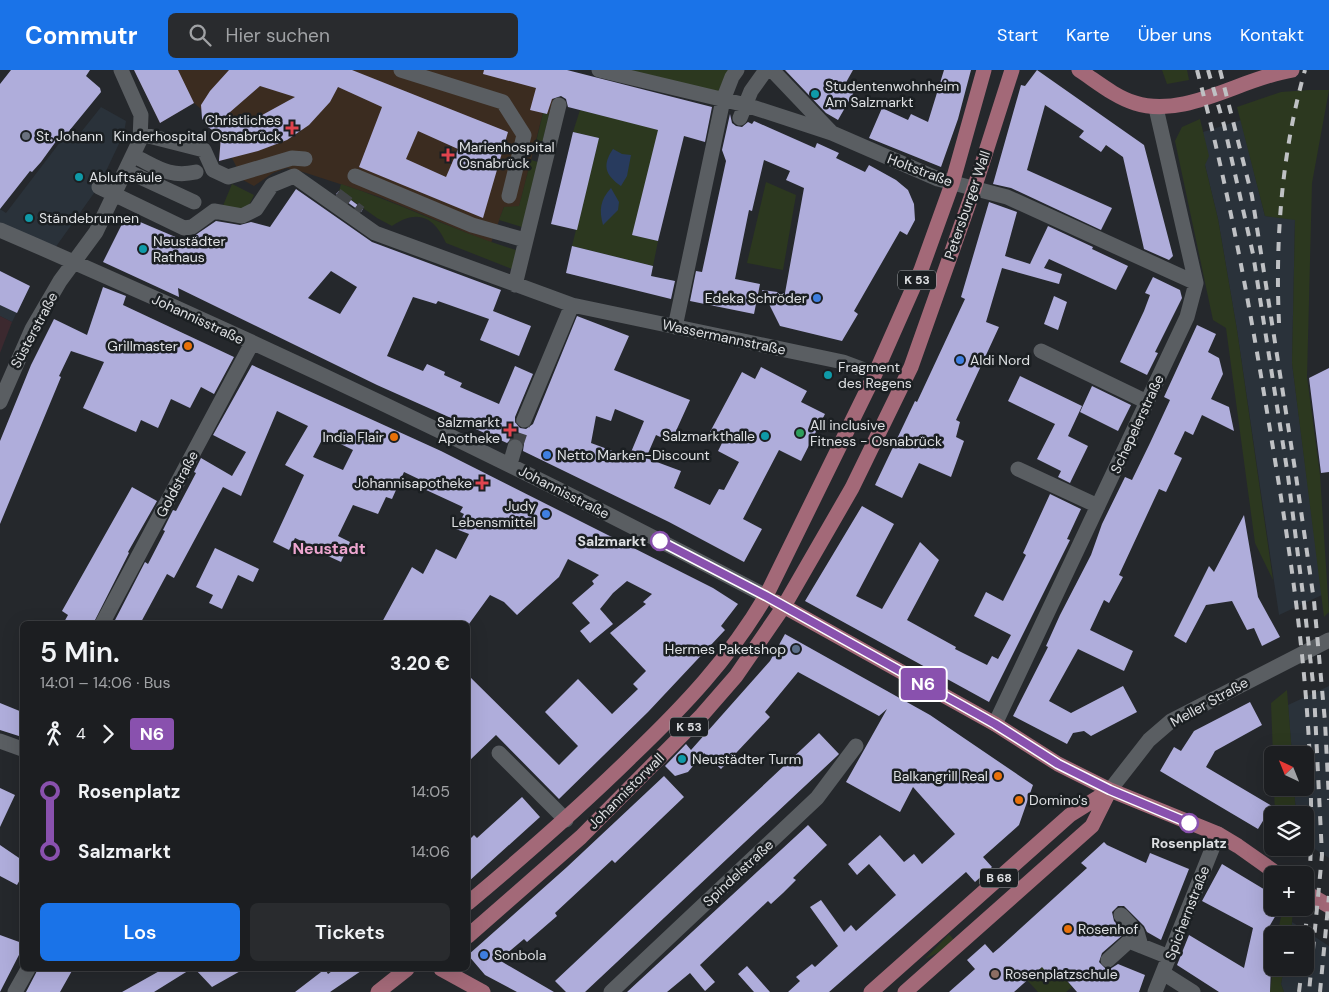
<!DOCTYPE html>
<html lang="de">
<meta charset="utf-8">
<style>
:root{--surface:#1c1e21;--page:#292b2e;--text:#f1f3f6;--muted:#a0a2a5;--line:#3a3c3f;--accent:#1a73e8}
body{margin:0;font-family:"DM Sans",sans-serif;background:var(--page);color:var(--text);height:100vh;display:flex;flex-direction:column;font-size:19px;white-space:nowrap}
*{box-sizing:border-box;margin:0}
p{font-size:16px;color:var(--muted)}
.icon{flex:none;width:28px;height:28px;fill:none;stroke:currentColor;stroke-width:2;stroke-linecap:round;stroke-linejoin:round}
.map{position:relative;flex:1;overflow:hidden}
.details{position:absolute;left:20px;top:551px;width:450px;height:350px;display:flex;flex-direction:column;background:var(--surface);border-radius:8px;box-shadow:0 5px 20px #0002,0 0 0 1px var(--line)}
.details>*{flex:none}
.badge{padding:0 10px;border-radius:4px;font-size:18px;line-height:32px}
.needle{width:32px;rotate:317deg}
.buttons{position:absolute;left:1264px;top:676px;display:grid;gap:10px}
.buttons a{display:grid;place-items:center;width:50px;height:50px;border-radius:8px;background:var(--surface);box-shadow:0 5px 20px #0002,0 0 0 1px var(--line);font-size:25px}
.map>.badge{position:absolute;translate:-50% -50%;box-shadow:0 0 0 2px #fff}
.legs{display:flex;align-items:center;gap:8px;height:55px;padding:0 20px;font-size:16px}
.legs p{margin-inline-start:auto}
.summary{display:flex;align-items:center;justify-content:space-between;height:85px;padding:0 20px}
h1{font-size:28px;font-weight:600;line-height:38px}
.primary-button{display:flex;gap:10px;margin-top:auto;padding:10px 20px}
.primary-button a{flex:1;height:58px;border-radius:8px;background:var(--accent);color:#fff;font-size:20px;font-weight:600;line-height:58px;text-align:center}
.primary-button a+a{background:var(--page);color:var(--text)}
ul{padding:0 20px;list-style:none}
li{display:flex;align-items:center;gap:18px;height:60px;font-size:19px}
li i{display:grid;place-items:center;width:8px;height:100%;margin:0 6px;background:currentColor}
li i::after{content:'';width:12px;height:12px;margin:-6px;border:4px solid;border-radius:50%;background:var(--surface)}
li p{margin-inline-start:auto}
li:first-child i{background:linear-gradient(#0000 50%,currentColor 0)}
li:last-child i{background:linear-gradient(currentColor 50%,#0000 0)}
header{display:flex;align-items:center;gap:30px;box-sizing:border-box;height:70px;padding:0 25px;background:var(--accent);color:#fff}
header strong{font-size:24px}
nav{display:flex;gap:28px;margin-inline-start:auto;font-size:18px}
.search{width:350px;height:45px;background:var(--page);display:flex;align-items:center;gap:12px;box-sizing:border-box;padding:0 18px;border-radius:8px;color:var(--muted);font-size:19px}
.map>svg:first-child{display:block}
</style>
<header>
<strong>Commutr</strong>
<div class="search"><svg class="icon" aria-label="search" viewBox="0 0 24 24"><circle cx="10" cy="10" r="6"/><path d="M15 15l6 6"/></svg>Hier suchen</div>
<nav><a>Start</a><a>Karte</a><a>Über uns</a><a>Kontakt</a></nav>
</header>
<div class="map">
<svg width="1329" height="922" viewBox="0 0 1329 922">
<rect width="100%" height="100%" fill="#25282c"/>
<path fill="#2a323a" d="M101 37 126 51 124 63 99 116 55 178 0 154V139L6 143 64 67 74 71Z
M1241 50 1265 146 1295 149 1292 293 1322 525 1279 545 1237 260 1218 149 1205 95 1203 62Z
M0 201 30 216 12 252 0 246Z
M1329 616V788L1305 773V745H1296L1294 718H1305V685H1292L1288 635Z
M1292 852 1329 876V922H1284L1281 914 1284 898H1305V865H1291Z"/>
<path fill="#3c292f" d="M0 246 12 252 0 283Z"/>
<path fill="#3b2c20" d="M134 0H549L555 23 549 44 543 43 519 137H504L491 173 380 127 303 102 287 98 273 103 254 116 243 110 232 88 219 91 221 61H214L205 55 201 39 194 33 160 53Z"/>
<path fill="#2c381f" d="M629 0H728L718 22Z
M1162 0H1187L1189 10 1167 14Z
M1309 20H1329L1312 113 1307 307 1320 405 1329 542 1324 547 1292 293 1295 150 1265 146 1237 37 1281 22Z
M580 40 684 66 632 165 658 171 653 196 572 176 599 68 573 62Z
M543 43 549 44 542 74 536 72Z
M1200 49 1209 86 1205 95 1218 149 1237 260 1273 510 1255 473 1226 258 1213 250 1175 71 1182 57Z
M531 90 538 92 522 157 499 150 504 137 519 136Z
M766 112 796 125 783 200 747 193Z
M232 114 254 125C246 144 240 141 222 138Z
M341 114C400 133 456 162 516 180L512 199 446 173C434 146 417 139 392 156L377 148 339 121Z
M1287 620 1292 685H1273L1271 633Z
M1274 718H1294L1296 745H1275Z
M1283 838H1293L1291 865H1277Z
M949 864 954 870 939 882 925 889Z
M1032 885 1048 903 1055 897 1072 917 1066 922H1038L1016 898Z
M1273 898H1284L1281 914 1284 922H1270Z"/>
<path fill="#283b5e" d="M613 79 622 84 631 85 627 106 621 116C605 105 602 95 613 79Z
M611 118 619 132 618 140 603 155C599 140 600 130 611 118Z"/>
<path fill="#afaddb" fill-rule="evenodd" d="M11 0H90L86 6 100 18 101 22 65 66 62 63 41 92 32 102 30 101 0 139V14Z
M134 0H178L194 33 160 53Z
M229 0H352L508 62 483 148 359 97 382 37 338 17 330 32 309 55 287 70 258 81 219 91 221 66 205 55 202 48 201 35 210 21ZM260 16 295 27 253 50 214 56ZM418 61 458 79 446 107 406 89Z
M484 0H567L712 37 705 72 684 66 658 171 632 165 658 60 568 37 566 29 561 26 552 29 547 44 530 40 536 18 483 4Z
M785 0H853L844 16 854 22 838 50 826 43Z
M944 0H971L958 49 941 97 869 68 882 38 908 50 911 44 928 52Z
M1037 0 1144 75 1173 186 1169 190 1144 179 1123 87 1106 75 1101 82 1079 67 1084 61 1045 35 1027 100 1112 138 1101 160 1011 118 993 114 1021 15 1025 16Z
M730 44 732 53 736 56 742 57 748 52 752 54 754 51 815 78 817 73 839 83 836 88 865 102 869 95 896 110 908 120 914 134 915 150 907 165 900 161 854 241 858 244 842 271 780 256 762 220 785 223 804 118 786 110 790 101 764 90 752 141 749 140 735 209 760 214 754 244 690 231 696 201 702 202 726 91 722 80Z
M573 62 599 68 577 160 551 154Z
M296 119 372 172 501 220 493 241 531 256 519 286 480 270 489 249 438 231 436 234 413 227 387 286 423 301 427 294 445 302 444 305 462 313 460 317 499 334 515 296 533 304 515 347V352L520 358 526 359 533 354 577 246 629 266 614 300 690 330 671 372 656 365 646 388 681 401 674 418 710 435 719 419 724 420 739 392 718 381 724 369 710 362 742 302 755 309 761 297 807 321 801 332 825 344 801 391 779 380 743 449 762 459 744 492 669 452 523 381 524 374 518 368H512L507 373 377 315 178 218 179 227 103 192 126 146 192 174 194 166 216 151 240 155 251 152 270 157ZM331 201 357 217 340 244 308 228ZM615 339 644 351 629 387 591 373 596 346 611 351Z
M339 121 363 139 361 142 336 124Z
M989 132 1017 142 1005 186 1030 194 1048 156 1093 177 1092 179 1128 196 1116 220 1049 189 1044 198 1062 204 1059 214 1002 198 986 252 999 257 956 350 960 352 956 367 964 371 951 407 919 393 902 428 875 415 915 331 917 332 965 229 961 227Z
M572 176 653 196 651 206 675 211 671 229 566 203Z
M0 201 30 216 17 243 0 235Z
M1153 207 1180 220 1182 228 1155 282 1158 283 1147 305 1120 292 1144 241 1150 225 1145 223Z
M103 217 126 226 123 235 234 287 214 324 201 317 190 338 171 329 158 358 141 350 136 362 83 338 104 292 71 281 59 306 61 307 0 454V371L31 295 54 249 87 265Z
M1054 226 1067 232 1058 260 1044 254Z
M1197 255 1216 264 1208 282 1219 288 1223 304 1211 329 1229 337 1234 361 1202 345 1193 365 1185 361 1174 384 1182 388 1166 422 1159 419 1119 505 1123 507 1109 533 1104 530 1090 560 1133 581 1124 601 1078 579 1049 631 1071 643 1123 616 1137 642 1091 666 1084 661 1073 663 1067 674 1013 646 1048 577 1046 576 1060 545 1091 485 1102 454 1125 407 1132 410 1150 373 1170 330 1164 327Z
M252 295 441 381 713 518 738 534 721 556 725 560 648 642 559 729 496 665 468 692V605L559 695 578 676 545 642 578 609 612 644 638 619 633 614 646 601 610 563 646 534 643 532 652 524 627 511 613 523 600 539 613 554 590 573 580 561 590 553 572 533 594 514 592 511 599 505 568 489 559 507 517 545 504 532 490 525 469 554H381L412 497 423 504 436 479 456 489 469 464 456 459 464 444 460 442 463 437 424 419 427 413 404 402 392 429 386 427 378 444 353 435 338 466 350 472 341 492 328 486 329 484 295 468 289 480 273 472 304 405 285 395 308 356 277 341 241 426 223 417 174 508 167 504 140 554H113L145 492 148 494 165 461 163 460 173 440 176 441 196 403 194 402 201 388 232 406 246 382 213 365ZM324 366 353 380 343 400 313 387Z
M1329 298V402L1321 403 1309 308Z
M1020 306 1082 336 1068 366 1088 376 1070 413 1058 407 1061 401 1037 389 1055 354 1008 331Z
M1092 316 1131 335 1118 361 1080 342Z
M132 417 157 431 128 482 129 483 93 554H63L68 545 62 541Z
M1050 424 1081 439 1067 469 1070 470 989 632 805 531 862 436 894 454 856 526 882 539 920 472 939 490 907 550 956 577 955 579 987 595 992 586 998 589 1011 565 974 546 986 522 1003 531 1026 485 1023 483Z
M1244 445 1258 527 1280 567 1262 576 1254 558 1247 560 1232 531 1206 535 1186 573 1174 566 1209 496 1214 502Z
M215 478 259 499 253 512 238 505 222 539 209 533 213 525 196 517Z
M785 564 930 645 1033 715 1019 755 983 787 992 797 975 812 966 802 829 922H788L800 911 796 907 812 894 815 897 838 876 810 837 821 830 844 862 851 855 856 861 896 825 869 794 857 805 848 794 880 765 904 792 914 784 922 794 955 764 913 717 900 742 846 712 887 639 879 646 798 602 765 642 770 647 721 699 704 683 688 702 675 706 665 696 686 674 691 680 770 591Z
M1250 632 1262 655 1215 681 1206 697 1272 736 1258 759 1160 701 1174 677 1181 681 1194 661Z
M0 633 22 642V667L0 660Z
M819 663 839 684 837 686 585 922H566L555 911Z
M664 706 684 727 615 793 612 790 555 843 557 846 527 872 524 869 499 890 554 922H517L485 905 468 885 567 797Z
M0 718 15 725 0 757Z
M522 727 540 747 468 812V771L474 765 477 768Z
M808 755 827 775 793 808 796 810 783 823 771 834 768 831 700 895 715 912 705 921 690 903 667 922H627Z
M1104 772 1107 775 1146 793 1150 783 1189 799 1161 870 1147 862 1144 856 1124 836H1118L1112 842 1114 851 1125 863 1102 883 1099 892 1106 899H1110L1118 894 1145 905 1139 922H1077L1055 897 1048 904 1042 897 1014 922H949L975 899 967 890 985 874 993 883 999 878 1087 798 1081 793Z
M0 775 22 790V806L17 815 0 806Z
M1222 794 1272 824V838H1280L1265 864 1272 869 1270 922H1219L1177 895 1189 865 1244 898 1253 858 1202 831Z
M0 865 22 873V879L0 922Z
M747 896 770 922H754L738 904Z
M38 899H73L60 922H26Z
M163 899H191L154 922H122Z
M195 899H244L212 917Z
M325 899 328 904 335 899H364L330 922H295Z"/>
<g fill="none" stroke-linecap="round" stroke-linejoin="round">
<path stroke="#414447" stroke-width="15" stroke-dasharray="15 8" stroke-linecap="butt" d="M336 125 360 143
M515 377 524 350"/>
<path stroke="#5a5e62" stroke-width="15" d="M401 0 503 32 524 65 509 126
M599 0 746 35 832 63 938 109 1007 127 1196 213
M772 0 831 62
M740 48 751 21 766 0
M141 64 204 80 213 100 228 107 292 88 305 89
M134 86C157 97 169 108 196 102
M127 101 194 132
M355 106 472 155 525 170
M99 117 184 158 192 157 214 141 242 146 256 139 272 115 294 106 375 163 572 235 843 292 875 304
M0 160C260 272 516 394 766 526
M515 215 559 35
M675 257 723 30 732 7 737 0
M1041 281 1147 332
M0 332 32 259 60 211 96 162 140 70 141 45 121 0
M524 350 572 235
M510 394 515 377
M1018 399 1098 436
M102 554 252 273
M995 654 1187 247 1196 213 1156 38
M0 671 22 679
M499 683 566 750
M1110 720 1149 670 1171 651 1329 570
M1121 845 1137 862 1141 876
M1108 890 1129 871 1169 887
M1163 903 1193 922
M15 922 28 899
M611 922 817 728 856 676
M1155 922 1218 764"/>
<path stroke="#a36978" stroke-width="15" d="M1079 0C1096 11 1115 27 1135 33 1185 49 1241 8 1292 0
M776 532 995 654 1058 694 1110 720 1218 764 1238 776 1279 805
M1305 822 1329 836
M468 833C524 786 579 738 632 686 684 636 729 589 766 526L875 304 921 200 952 114 984 0
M468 866 581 767 702 645 736 606 784 536 852 418 911 297 974 119 1012 0
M441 899 483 922
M378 922 407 899
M871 922 1070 745 1110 720
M905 922 1092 756 1110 720"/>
<path stroke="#bfc1c4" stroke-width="4" stroke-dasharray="9 9" stroke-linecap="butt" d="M1197 0C1229 120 1251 243 1271 366 1298 528 1323 701 1305 865
M1208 0 1224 55 1253 184 1288 406 1304 533 1314 622 1322 785 1309 922
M1220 0 1252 126 1296 406 1314 531 1325 652 1329 730
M1279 253C1275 169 1282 81 1305 0
M1299 922 1302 898
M1320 922 1329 826"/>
</g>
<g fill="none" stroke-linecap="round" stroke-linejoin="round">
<defs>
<path id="line-1" d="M660 471 766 526 995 654 1058 694 1110 720 1189 753"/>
</defs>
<use href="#line-1" stroke="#fff" stroke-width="11"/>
<use href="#line-1" stroke="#8951ae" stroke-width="8"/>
</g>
<g fill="#0f9aa8" stroke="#1b1f22" stroke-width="2">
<circle cx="815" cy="24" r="5"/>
<circle cx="79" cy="107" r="5"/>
<circle cx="29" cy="148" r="5"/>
<circle cx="143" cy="179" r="5"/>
<circle cx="828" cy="305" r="5"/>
<circle cx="765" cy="366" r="5"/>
<circle cx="682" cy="689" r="5"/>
</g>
<g fill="#e0444e" stroke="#1b1f22" stroke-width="2">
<path d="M289.5 50.5h5v5h5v5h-5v5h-5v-5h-5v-5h5z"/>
<path d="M445.5 77.5h5v5h5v5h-5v5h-5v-5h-5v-5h5z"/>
<path d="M507.5 352.5h5v5h5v5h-5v5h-5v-5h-5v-5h5z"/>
<path d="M479.5 405.5h5v5h5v5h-5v5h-5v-5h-5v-5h5z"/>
</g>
<circle fill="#6b7280" stroke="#1b1f22" stroke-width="2" cx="26" cy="66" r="5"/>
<g fill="#3f7fe0" stroke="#1b1f22" stroke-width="2">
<circle cx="817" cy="228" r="5"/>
<circle cx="960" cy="290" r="5"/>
<circle cx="547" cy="385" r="5"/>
<circle cx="546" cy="444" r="5"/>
<circle cx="484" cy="885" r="5"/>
</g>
<g fill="#e8710a" stroke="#1b1f22" stroke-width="2">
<circle cx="188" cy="276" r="5"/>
<circle cx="394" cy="367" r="5"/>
<circle cx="998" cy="706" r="5"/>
<circle cx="1019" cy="730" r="5"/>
<circle cx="1068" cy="859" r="5"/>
</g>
<circle fill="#2e9e5b" stroke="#1b1f22" stroke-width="2" cx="800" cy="363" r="5"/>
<g fill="#fff" stroke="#8951ae" stroke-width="2.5">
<circle cx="660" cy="471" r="9"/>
<circle cx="1189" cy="753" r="9"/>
</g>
<circle fill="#5c6f8a" stroke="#1b1f22" stroke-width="2" cx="796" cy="579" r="5"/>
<circle fill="#8d6e63" stroke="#1b1f22" stroke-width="2" cx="995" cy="904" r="5"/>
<g text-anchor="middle" stroke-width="5" stroke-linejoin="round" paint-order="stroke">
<g fill="#1b1f22" stroke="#a4a6a9" stroke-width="1">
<rect x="898" y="200.5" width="38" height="19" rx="4"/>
<rect x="670" y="647.5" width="38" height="19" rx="4"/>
<rect x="980" y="798.5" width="38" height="19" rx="4"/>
</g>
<g font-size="12" font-weight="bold" fill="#dee0e3">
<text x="917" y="214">K 53</text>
<text x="689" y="661">K 53</text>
<text x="999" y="812">B 68</text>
</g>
<g font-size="14" fill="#dee0e3" stroke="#1b1f22" text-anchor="start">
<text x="825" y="21">Studentenwohnheim<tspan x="825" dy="16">Am Salzmarkt</tspan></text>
<text x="281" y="55" text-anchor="end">Christliches<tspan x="281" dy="16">Kinderhospital Osnabrück</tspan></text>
<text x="36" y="71">St. Johann</text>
<text x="459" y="82">Marienhospital<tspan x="459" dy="16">Osnabrück</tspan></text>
<text x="89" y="112">Abluftsäule</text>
<text x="39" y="153">Ständebrunnen</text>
<text x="153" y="176">Neustädter<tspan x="153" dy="16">Rathaus</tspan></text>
<text x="807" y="233" text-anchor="end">Edeka Schröder</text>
<text x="178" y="281" text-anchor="end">Grillmaster</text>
<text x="970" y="295">Aldi Nord</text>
<text x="838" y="302">Fragment<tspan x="838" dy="16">des Regens</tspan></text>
<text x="500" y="357" text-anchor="end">Salzmarkt<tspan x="500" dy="16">Apotheke</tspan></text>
<text x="810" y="360">All inclusive<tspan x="810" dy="16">Fitness - Osnabrück</tspan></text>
<text x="755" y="371" text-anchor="end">Salzmarkthalle</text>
<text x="384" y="372" text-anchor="end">India Flair</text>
<text x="557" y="390">Netto Marken-Discount</text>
<text x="472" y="418" text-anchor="end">Johannisapotheke</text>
<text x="536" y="441" text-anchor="end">Judy<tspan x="536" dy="16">Lebensmittel</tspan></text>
<text x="786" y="584" text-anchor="end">Hermes Paketshop</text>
<text x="692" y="694">Neustädter Turm</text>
<text x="988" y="711" text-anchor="end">Balkangrill Real</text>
<text x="1029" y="735">Domino's</text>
<text x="1078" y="864">Rosenhof</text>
<text x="494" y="890">Sonbola</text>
<text x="1005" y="909">Rosenplatzschule</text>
</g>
<g font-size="14" fill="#dee0e3" stroke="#1b1f22">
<text transform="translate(920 100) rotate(21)" y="5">Holtstraße</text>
<text transform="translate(967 135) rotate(-71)" y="5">Petersburger Wall</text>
<text transform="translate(198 249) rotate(25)" y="5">Johannisstraße</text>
<text transform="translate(34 260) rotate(-62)" y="5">Süsterstraße</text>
<text transform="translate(724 267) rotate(12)" y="5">Wassermannstraße</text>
<text transform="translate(1137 354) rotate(-65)" y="5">Schepelerstraße</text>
<text transform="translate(177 414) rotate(-62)" y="5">Goldstraße</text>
<text transform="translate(564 422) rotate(27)" y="5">Johannisstraße</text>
<text transform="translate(1209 632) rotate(-29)" y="5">Meller Straße</text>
<text transform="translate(626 721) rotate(-45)" y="5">Johannistorwall</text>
<text transform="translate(738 803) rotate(-43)" y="5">Spindelstraße</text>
<text transform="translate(1187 843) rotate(-69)" y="5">Spichernstraße</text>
</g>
<g font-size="14" font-weight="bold" fill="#dee0e3" stroke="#1b1f22" text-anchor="end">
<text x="646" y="476">Salzmarkt</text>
<text x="1189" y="778" text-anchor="middle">Rosenplatz</text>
</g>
<g font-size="16" font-weight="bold" fill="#eea6d0" stroke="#1b1f22">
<text x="329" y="484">Neustadt</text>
</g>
</g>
</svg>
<div class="buttons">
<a><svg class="needle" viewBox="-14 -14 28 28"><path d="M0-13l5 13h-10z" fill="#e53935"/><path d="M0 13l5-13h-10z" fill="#a0a2a5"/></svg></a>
<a><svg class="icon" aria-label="layers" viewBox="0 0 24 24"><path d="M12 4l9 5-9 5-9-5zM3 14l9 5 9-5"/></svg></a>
<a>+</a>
<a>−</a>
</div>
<b class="badge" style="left:923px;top:614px;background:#8951ae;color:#fff">N6</b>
<section class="details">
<div class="summary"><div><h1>5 Min.</h1><p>14:01 – 14:06 · Bus</p></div><b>3.20 €</b></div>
<div class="legs"><svg class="icon" aria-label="walk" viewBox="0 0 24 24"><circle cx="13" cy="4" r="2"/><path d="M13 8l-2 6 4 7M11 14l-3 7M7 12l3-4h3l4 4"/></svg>4<svg class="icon" aria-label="forward" viewBox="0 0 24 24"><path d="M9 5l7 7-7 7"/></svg><b class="badge" style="background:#8951ae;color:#fff">N6</b></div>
<ul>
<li><i style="color:#8951ae"></i><b>Rosenplatz</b><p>14:05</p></li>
<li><i style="color:#8951ae"></i><b>Salzmarkt</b><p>14:06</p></li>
</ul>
<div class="primary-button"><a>Los</a><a>Tickets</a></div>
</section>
</div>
